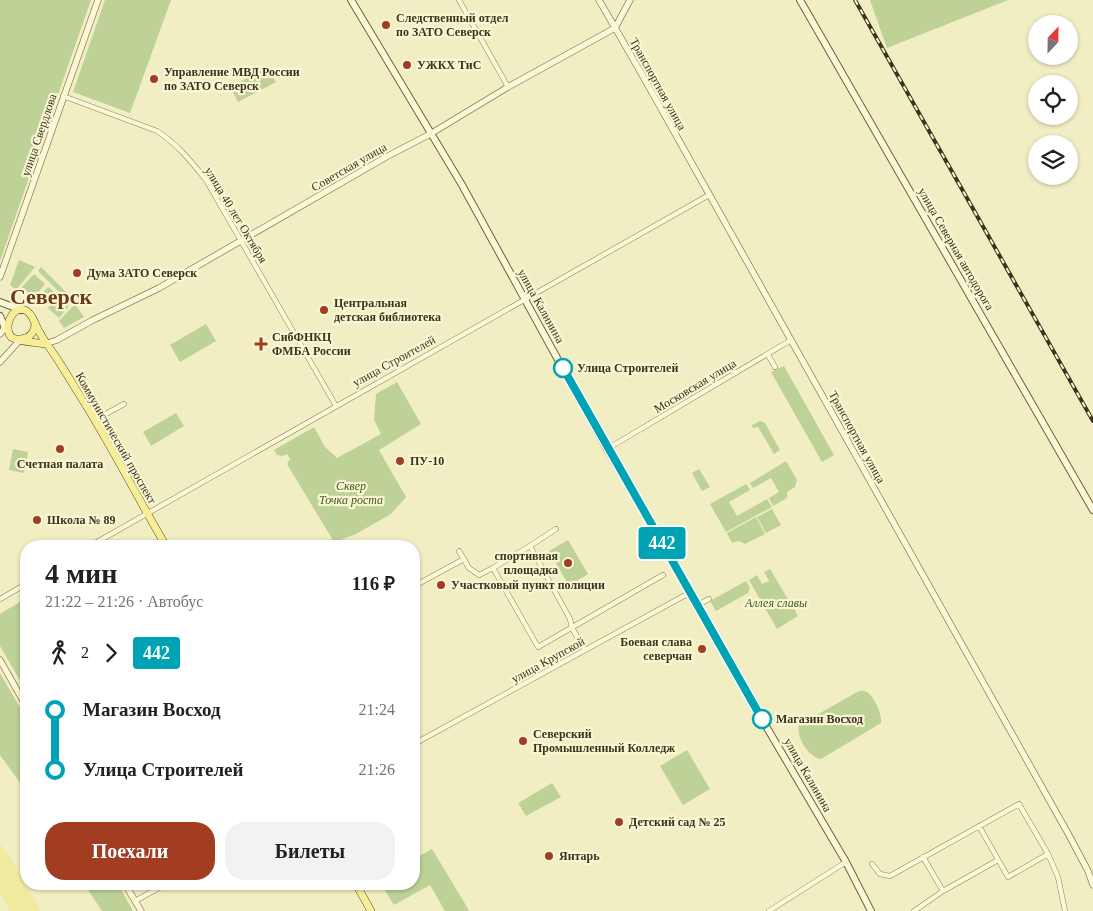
<!DOCTYPE html>
<html lang="ru">
<meta charset="utf-8">
<style>
:root{--surface:#fff;--page:#f2f2f2;--text:#202124;--muted:#757577;--accent:#a23d22}
body{margin:0;font-family:Georgia,serif;background:var(--page);color:var(--text);height:100vh;display:flex;flex-direction:column;font-size:19px;white-space:nowrap}
*{box-sizing:border-box;margin:0}
p{font-size:16px;color:var(--muted)}
.icon{flex:none;width:28px;height:28px;fill:none;stroke:currentColor;stroke-width:2;stroke-linecap:round;stroke-linejoin:round}
.map{position:relative;flex:1;overflow:hidden}
.drawer{position:absolute;left:20px;top:540px;width:400px;height:350px;display:flex;flex-direction:column;background:var(--surface);border-radius:20px;box-shadow:0 1px 4px #0004}
.drawer>*{flex:none}
.badge{padding:0 10px;border-radius:4px;font-size:18px;line-height:32px}
.needle{width:32px;rotate:22deg}
.buttons{position:absolute;left:1028px;top:15px;display:grid;gap:10px}
.buttons a{display:grid;place-items:center;width:50px;height:50px;border-radius:50%;background:var(--surface);box-shadow:0 1px 4px #0004;font-size:25px}
.map>.badge{position:absolute;translate:-50% -50%;box-shadow:0 0 0 2px #fff}
.legs{display:flex;align-items:center;gap:8px;height:55px;padding:0 25px;font-size:16px}
.legs p{margin-inline-start:auto}
.summary{display:flex;align-items:center;justify-content:space-between;height:85px;padding:0 25px}
h1{font-size:28px;font-weight:800;line-height:38px}
.button{display:flex;gap:10px;margin-top:auto;padding:10px 25px}
.button a{flex:1;height:58px;border-radius:20px;background:var(--accent);color:#fff;font-size:20px;font-weight:800;line-height:58px;text-align:center}
.button a+a{background:var(--page);color:var(--text)}
ul{padding:0 25px;list-style:none}
li{display:flex;align-items:center;gap:18px;height:60px;font-size:19px}
li i{display:grid;place-items:center;width:8px;height:100%;margin:0 6px;background:currentColor}
li i::after{content:'';width:12px;height:12px;margin:-6px;border:4px solid;border-radius:50%;background:var(--surface)}
li p{margin-inline-start:auto}
li:first-child i{background:linear-gradient(#0000 50%,currentColor 0)}
li:last-child i{background:linear-gradient(currentColor 50%,#0000 0)}
.map>svg:first-child{display:block}
</style>
<div class="map">
<svg width="1093" height="911" viewBox="0 0 1093 911">
<rect width="100%" height="100%" fill="#f2eec3"/>
<path fill="#bed196" d="M0 0H91L0 261Z
M105 0H171L130 113 73 92Z
M870 0H1008L887 48Z
M267 67 276 82 238 102 230 87Z
M19 260 35 267 16 290 10 285Z
M41 267 74 300 71 304 38 271Z
M34 274 45 284 34 298 22 287Z
M48 287 56 293 46 306 37 299Z
M58 297 69 306 59 318 48 308Z
M75 304 84 317 64 328 59 321Z
M206 324 216 341 180 362 170 345Z
M784 366 834 455 822 462 771 372Z
M397 382 421 424 379 450 406 497 391 514 354 535 334 542 287 464 290 459 287 454 283 456 277 455 274 450 314 427 325 447 337 458 381 434 374 420 376 394Z
M176 413 184 426 151 446 143 432Z
M760 421 765 423 780 450 774 454 758 427 753 428 752 425Z
M13 449 28 452 24 473 9 470Z
M786 461 797 480 795 487 787 492V498L773 506 769 498 779 492 771 478 753 488 750 483Z
M699 469 710 487 702 491 692 473Z
M746 484 750 490 729 502 737 516 767 499 772 507 726 532 710 504Z
M772 509 781 525 766 533 757 517Z
M756 517 765 534 745 544 739 541 732 543 727 533Z
M568 540 588 574 569 586 549 551Z
M770 569 798 616 777 629 749 580 757 575 762 584 769 581 764 572Z
M746 581 750 588 748 593 716 611 710 601Z
M26 598V691L0 646V614Z
M0 673 26 718V791L0 755Z
M859 691C862 691 864 690 867 692 874 696 883 716 881 723L821 759C808 757 796 737 799 725Z
M687 750 710 789 683 805 660 766Z
M552 783 561 797 526 816 518 803Z
M432 849 464 902 469 911H445L430 885 394 905 381 884H414V859Z
M84 884H118L133 911H102Z"/>
<path fill="#f0eb9e" d="M0 844 10 857 41 911H10L0 893Z"/>
<g fill="none" stroke-linecap="round" stroke-linejoin="round">
<defs>
<path id="minor" d="M459 0 508 87
M63 96 157 131C177 144 191 161 206 180L336 406
M768 355 775 367
M95 420 124 404
M607 449 791 340
M556 529 530 546 570 619 572 628 585 650
M90 546 709 195
M530 546 493 568 538 647 663 575
M459 551 469 568 479 575 493 568
M416 585 464 559
M0 599 26 584
M698 605 709 599
M414 744 691 592
M979 826 1008 877 1048 854
M872 864 880 874 890 876 1019 804 1048 854 1058 877 1065 911
M943 891 998 860
M135 901 166 884
M769 911 846 862
M914 911 943 891 923 857"/>
<path id="tertiary" d="M599 0 640 71 1070 837 1088 871 1093 885
M0 277 98 0
M0 334 5 328
M45 344 57 340 93 320 159 288 386 157 432 133 508 87 615 28 630 0
M0 362 20 340
M0 660 26 706
M125 884 141 911"/>
<path id="secondary" d="M351 0 462 185 607 449 691 592 730 665 846 862 871 911
M800 0 1093 510
M0 302 21 310
M0 316 5 328"/>
<path id="primary" d="M21 339C30 338 35 332 35 323
M45 344C35 342 19 342 11 337 0 323 22 291 35 323 42 340 52 350 61 365 70 379 78 393 87 407 115 453 139 500 166 546
M356 884 371 911"/>
</defs>
<use href="#minor" stroke="#8e8058" stroke-width="5.5"/>
<use href="#tertiary" stroke="#8e8058" stroke-width="7"/>
<use href="#secondary" stroke="#70613b" stroke-width="8"/>
<use href="#primary" stroke="#5b4c2c" stroke-width="8"/>
<use href="#minor" stroke="#fcf8d7" stroke-width="4.5"/>
<use href="#tertiary" stroke="#fcf8d7" stroke-width="5.5"/>
<use href="#secondary" stroke="#fcf8d7" stroke-width="6"/>
<use href="#primary" stroke="#f8ee98" stroke-width="7"/>
<defs>
<path id="rail" d="M855 0 1093 421"/>
</defs>
<use href="#rail" stroke="#3d331d" stroke-width="4"/>
<use href="#rail" stroke="#f8f6d3" stroke-width="2" stroke-dasharray="5.5" stroke-linecap="butt"/>
</g>
<g fill="none" stroke-linecap="round" stroke-linejoin="round">
<defs>
<path id="line-1" d="M563 368 762 719"/>
</defs>
<use href="#line-1" stroke="#fff" stroke-width="11"/>
<use href="#line-1" stroke="#00a3b4" stroke-width="8"/>
</g>
<g fill="#a23d22" stroke="#f8f6d3" stroke-width="2">
<circle cx="386" cy="25" r="5"/>
<circle cx="407" cy="65" r="5"/>
<circle cx="154" cy="79" r="5"/>
<circle cx="77" cy="273" r="5"/>
<circle cx="324" cy="310" r="5"/>
<path d="M258.5 336.5h5v5h5v5h-5v5h-5v-5h-5v-5h5z"/>
<circle cx="60" cy="449" r="5"/>
<circle cx="400" cy="461" r="5"/>
<circle cx="37" cy="520" r="5"/>
<circle cx="568" cy="563" r="5"/>
<circle cx="441" cy="585" r="5"/>
<circle cx="702" cy="649" r="5"/>
<circle cx="523" cy="741" r="5"/>
<circle cx="619" cy="822" r="5"/>
<circle cx="549" cy="856" r="5"/>
</g>
<g fill="#fff" stroke="#00a3b4" stroke-width="2.5">
<circle cx="563" cy="368" r="9"/>
<circle cx="762" cy="719" r="9"/>
</g>
<g text-anchor="middle" stroke-width="4.5" stroke-linejoin="round" paint-order="stroke">
<g font-size="12" font-weight="bold" fill="#3d331d" stroke="#f8f6d3" text-anchor="start">
<text x="396" y="22">Следственный отдел<tspan x="396" dy="14">по ЗАТО Северск</tspan></text>
<text x="417" y="69">УЖКХ ТиС</text>
<text x="164" y="76">Управление МВД России<tspan x="164" dy="14">по ЗАТО Северск</tspan></text>
<text x="87" y="277">Дума ЗАТО Северск</text>
<text x="334" y="307">Центральная<tspan x="334" dy="14">детская библиотека</tspan></text>
<text x="272" y="341">СибФНКЦ<tspan x="272" dy="14">ФМБА России</tspan></text>
<text x="410" y="465">ПУ-10</text>
<text x="60" y="468" text-anchor="middle">Счетная палата</text>
<text x="47" y="524">Школа № 89</text>
<text x="558" y="560" text-anchor="end">спортивная<tspan x="558" dy="14">площадка</tspan></text>
<text x="451" y="589">Участковый пункт полиции</text>
<text x="692" y="646" text-anchor="end">Боевая слава<tspan x="692" dy="14">северчан</tspan></text>
<text x="533" y="738">Северский<tspan x="533" dy="14">Промышленный Колледж</tspan></text>
<text x="629" y="826">Детский сад № 25</text>
<text x="559" y="860">Янтарь</text>
</g>
<g font-size="12" fill="#3d331d" stroke="#f8f6d3">
<text transform="translate(658 84) rotate(61)" y="4">Транспортная улица</text>
<text transform="translate(39 135) rotate(-71)" y="4">улица Свердлова</text>
<text transform="translate(349 167) rotate(-30)" y="4">Советская улица</text>
<text transform="translate(236 215) rotate(59)" y="4">улица 40 лет Октября</text>
<text transform="translate(956 249) rotate(60)" y="4">улица Северная автодорога</text>
<text transform="translate(541 306) rotate(61)" y="4">улица Калинина</text>
<text transform="translate(394 361) rotate(-29)" y="4">улица Строителей</text>
<text transform="translate(695 386) rotate(-31)" y="4">Московская улица</text>
<text transform="translate(857 437) rotate(61)" y="4">Транспортная улица</text>
<text transform="translate(116 438) rotate(60)" y="4">Коммунистический проспект</text>
<text transform="translate(548 660) rotate(-29)" y="4">улица Крупской</text>
<text transform="translate(808 775) rotate(60)" y="4">улица Калинина</text>
</g>
<g font-size="12" font-weight="bold" fill="#3d331d" stroke="#f8f6d3" text-anchor="start">
<text x="577" y="372">Улица Строителей</text>
<text x="776" y="723">Магазин Восход</text>
</g>
<g font-size="12" font-style="italic" fill="#415b22" stroke="#f8f6d3">
<text x="351" y="490">Сквер<tspan x="351" dy="14">Точка роста</tspan></text>
<text x="776" y="607">Аллея славы</text>
</g>
<g font-size="22" font-weight="bold" fill="#6d3c19" stroke="#f8f6d3">
<text x="51" y="304">Северск</text>
</g>
</g>
</svg>
<div class="buttons">
<a><svg class="needle" viewBox="-14 -14 28 28"><path d="M0-13l5 13h-10z" fill="#e53935"/><path d="M0 13l5-13h-10z" fill="#757577"/></svg></a>
<a><svg class="icon" aria-label="locate" viewBox="0 0 24 24"><circle cx="12" cy="12" r="6"/><path d="M12 2v4M12 18v4M2 12h4M18 12h4"/></svg></a>
<a><svg class="icon" aria-label="layers" viewBox="0 0 24 24"><path d="M12 4l9 5-9 5-9-5zM3 14l9 5 9-5"/></svg></a>
</div>
<b class="badge" style="left:662px;top:543px;background:#00a3b4;color:#fff">442</b>
<section class="drawer">
<div class="summary"><div><h1>4 мин</h1><p>21:22 – 21:26 · Автобус</p></div><b>116 ₽</b></div>
<div class="legs"><svg class="icon" aria-label="walk" viewBox="0 0 24 24"><circle cx="13" cy="4" r="2"/><path d="M13 8l-2 6 4 7M11 14l-3 7M7 12l3-4h3l4 4"/></svg>2<svg class="icon" aria-label="forward" viewBox="0 0 24 24"><path d="M9 5l7 7-7 7"/></svg><b class="badge" style="background:#00a3b4;color:#fff">442</b></div>
<ul>
<li><i style="color:#00a3b4"></i><b>Магазин Восход</b><p>21:24</p></li>
<li><i style="color:#00a3b4"></i><b>Улица Строителей</b><p>21:26</p></li>
</ul>
<div class="button"><a>Поехали</a><a>Билеты</a></div>
</section>
</div>
